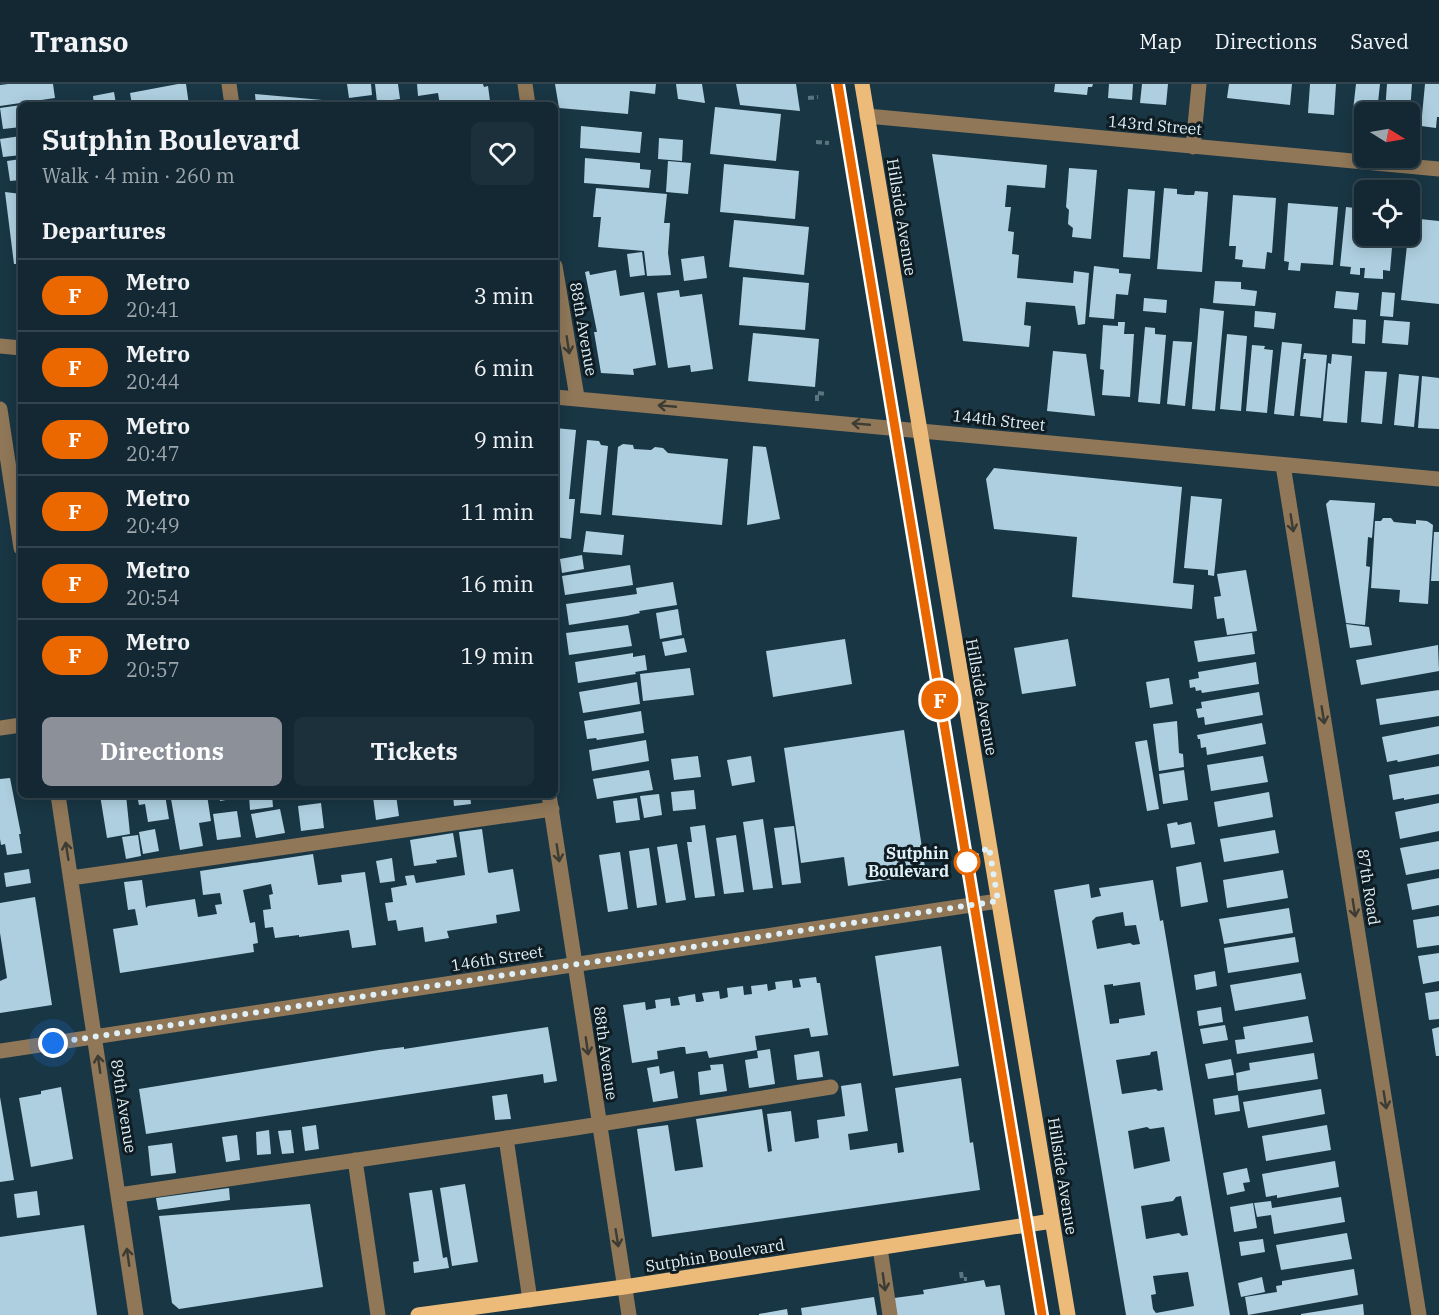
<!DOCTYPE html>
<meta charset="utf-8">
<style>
:root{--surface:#132833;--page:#1c303b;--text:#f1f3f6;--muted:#9da6ac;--line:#32444e;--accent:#8c9099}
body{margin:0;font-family:"IBM Plex Serif",serif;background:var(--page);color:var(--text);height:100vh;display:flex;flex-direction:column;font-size:22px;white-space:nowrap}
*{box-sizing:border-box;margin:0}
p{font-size:20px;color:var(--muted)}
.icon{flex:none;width:33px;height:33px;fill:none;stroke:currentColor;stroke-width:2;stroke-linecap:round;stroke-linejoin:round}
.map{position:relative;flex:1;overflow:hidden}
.drawer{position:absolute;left:18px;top:18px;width:540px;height:696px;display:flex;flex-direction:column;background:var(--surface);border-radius:9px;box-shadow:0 3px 15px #0003,0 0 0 2px var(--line)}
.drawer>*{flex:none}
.badge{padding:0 12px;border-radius:20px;font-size:21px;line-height:39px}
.needle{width:39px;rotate:101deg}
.controls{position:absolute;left:1354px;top:18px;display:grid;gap:12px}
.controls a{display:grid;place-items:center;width:66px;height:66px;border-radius:9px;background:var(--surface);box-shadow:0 3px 15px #0003,0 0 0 2px var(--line);font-size:30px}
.you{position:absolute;width:30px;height:30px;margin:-15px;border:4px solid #fff;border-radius:50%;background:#1a73e8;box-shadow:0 0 0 9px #1a73e833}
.map>.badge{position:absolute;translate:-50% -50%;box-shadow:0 0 0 3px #fff}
h2{padding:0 24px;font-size:22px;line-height:54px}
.round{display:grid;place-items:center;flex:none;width:63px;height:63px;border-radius:9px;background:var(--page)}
.overview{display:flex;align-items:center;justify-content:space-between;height:102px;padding:0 24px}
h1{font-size:28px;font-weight:700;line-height:45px}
.action{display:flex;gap:12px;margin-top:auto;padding:12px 24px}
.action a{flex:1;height:69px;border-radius:9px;background:var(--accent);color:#fff;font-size:24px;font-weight:700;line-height:69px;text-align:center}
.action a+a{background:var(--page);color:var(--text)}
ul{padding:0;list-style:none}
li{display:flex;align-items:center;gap:18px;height:72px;padding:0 24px;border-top:2px solid var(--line)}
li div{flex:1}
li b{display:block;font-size:22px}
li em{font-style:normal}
li .badge{min-width:66px;font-weight:700;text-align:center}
header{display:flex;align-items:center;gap:36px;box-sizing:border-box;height:84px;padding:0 30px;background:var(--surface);border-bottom:2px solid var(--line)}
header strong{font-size:28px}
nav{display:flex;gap:33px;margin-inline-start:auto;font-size:21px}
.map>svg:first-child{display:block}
</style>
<header>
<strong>Transo</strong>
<nav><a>Map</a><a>Directions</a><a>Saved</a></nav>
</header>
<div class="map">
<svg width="1439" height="1231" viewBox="0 0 1439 1231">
<rect width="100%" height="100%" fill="#193644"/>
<path fill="#aecfe0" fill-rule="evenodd" d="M8 0H53L55 14 0 22V1Z
M178 0H186L189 21H132L130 9Z
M347 0H371L372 11 349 14Z
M375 0H398L400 15 377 18Z
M417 0H483L484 3 488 2 490 17 476 19 477 21H440L438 9 418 12Z
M555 0H656L655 10 630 7 628 30 559 24Z
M676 0H702L705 19 678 15Z
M736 0H796L800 27 740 21Z
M1055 0H1093L1092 3H1088L1087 11 1054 8Z
M1109 0H1133L1132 16 1108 14Z
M1142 0H1168L1166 21 1140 19Z
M1229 0H1292L1290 21 1227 14Z
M1310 0H1336L1334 31 1308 29Z
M1356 0H1380L1377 28H1365V37L1352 35Z
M1387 0H1412L1410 28H1385Z
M1425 0H1439V33H1437L1436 44 1421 42Z
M114 8 116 20 94 21 93 12Z
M255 10 356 19V21H256Z
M55 16 56 21H28V20Z
M21 21V43L3 45 0 24Z
M715 23 781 30 776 77 710 70Z
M581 42 642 48 640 69 580 64Z
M21 52V71L3 73 0 55Z
M659 54 683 56 682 77 658 75Z
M932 70 1047 81 1045 104 1007 101 1005 123H1011L1008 147 1014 148 1012 170 1019 171 1017 194 1073 199 1074 187 1089 189 1085 240 1078 241 1075 222 1026 218 1024 241 1031 242 1029 263 963 257Z
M585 74 640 79V85L651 86 649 104 584 99Z
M21 75V96L10 97 7 77Z
M668 77 691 79 688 110 666 108Z
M724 80 799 87 795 135 720 128Z
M1069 84 1097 86 1091 155 1072 153 1073 144 1068 140 1069 126 1066 123Z
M596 104 667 110 664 139H670L668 169 671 191 647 192 644 167 598 163 601 133H593Z
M1164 104 1177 105V110L1186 111H1194L1195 107 1208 108 1202 188 1157 185Z
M1128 105 1155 107 1150 175 1123 173Z
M5 108 21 110V180H14Z
M1233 111 1276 114 1272 169 1267 168 1265 185 1242 183 1243 176 1235 175 1236 162H1229Z
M1288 119 1338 123 1333 181 1301 179 1300 187 1288 186 1289 178 1284 177Z
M1346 123 1365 125V152H1393L1390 187 1383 186V195L1364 194 1365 184H1360V191L1350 190 1351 183 1340 182Z
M1410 134 1439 137V220L1401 216 1408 152H1410Z
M734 136 809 143 804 191 729 183Z
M642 168 645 191 630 193 627 170Z
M704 172 707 194 684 197 681 175Z
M1094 182 1119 185V189L1131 190 1128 211 1116 210 1114 235 1089 233Z
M616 186 620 212 644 208 656 281 633 285 634 291 601 289 594 248H597L585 188 589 187 590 191Z
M743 193 809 199 805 246 739 241Z
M1215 197 1241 198V205L1257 207 1255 222 1213 219Z
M679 206 680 213 702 210 713 285 691 288 690 281 668 284 657 209Z
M1336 207 1359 209 1357 226 1334 224Z
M1382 208 1395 209 1393 233 1380 232Z
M1144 214 1167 216 1166 229 1143 227Z
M1200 224 1224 227 1215 327 1192 325Z
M1255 227 1276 229 1274 245 1254 243Z
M1353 235 1366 236 1365 260 1352 259Z
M1384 236 1410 238 1408 261 1382 259Z
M1118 238H1125L1124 250H1134L1130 313 1102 311 1104 286 1100 285 1103 241 1118 242Z
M1145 243 1155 244V250L1166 251 1160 320 1138 318Z
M753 249 819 255 815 303 748 297Z
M1227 250 1247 252 1241 327 1220 325Z
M1173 257 1192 258 1185 322 1167 320Z
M1282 258 1302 260 1294 332 1274 330Z
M1252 261 1265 262 1264 265 1273 266 1267 329 1246 327Z
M1053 267 1086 270 1095 332 1047 327Z
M1304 269 1327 271 1321 334 1300 332 1306 275H1303Z
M1332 270 1352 272 1347 339 1323 337 1328 279 1331 280Z
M1365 287 1387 288 1382 340 1361 338Z
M1399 290 1419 292 1414 343 1394 341Z
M1422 292 1439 294V345L1418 344Z
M555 344 576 346 569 415H575L571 455 555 453Z
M587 356 599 357 601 361 608 362 601 431 580 429Z
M623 360 633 361 634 365 651 366 655 363 663 364 668 369 728 375 722 441 612 431 618 363Z
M753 362 766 363 780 435 747 441Z
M994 384 1182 403 1173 499 1194 501 1192 525 1072 513 1077 453 994 445 986 395Z
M1191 412 1222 415 1214 492 1208 491V486L1184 484Z
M1330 416 1375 419 1372 454 1368 453 1366 482 1370 483 1365 541 1346 539 1326 420Z
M1383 434H1391L1394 438 1404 439 1416 440V436L1427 437 1433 441 1428 520 1399 518 1400 506 1371 504 1375 437H1381Z
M586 447 624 451 622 471 583 468Z
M1434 448H1439V497H1431Z
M582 471 584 485 562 489 560 475Z
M630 481 633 501 565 511 562 492Z
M1246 486 1257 547 1227 551 1224 534 1217 535 1214 513 1221 512 1217 490Z
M673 498 677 521 639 527 640 529 627 532 569 541 566 520 637 510 636 504Z
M678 525 682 551 660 555 656 529Z
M1346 540 1369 543 1372 561 1350 564Z
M628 541 632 562 569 571 566 549Z
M1252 549 1255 570 1198 578 1194 557Z
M684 554 687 568 665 572 662 558Z
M845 555 852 600 773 613 766 567Z
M1068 555 1076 602 1022 610 1014 564Z
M1438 561 1439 587 1361 601 1356 576Z
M633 569V573L645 571 647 586 635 588 636 590 578 599 575 578Z
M1256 578 1259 600 1202 609 1201 606 1196 607 1195 603 1190 604 1189 596 1199 594 1198 588Z
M690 584 694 611 643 617 640 590Z
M1169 594 1173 620 1150 624 1146 598Z
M637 598 640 620 583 629 579 608Z
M1439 606V632L1380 641 1376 615Z
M1259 608 1263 631 1205 641 1204 633 1198 634 1196 625 1202 624 1201 618Z
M641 627 644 649 597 656 596 654 587 655 584 637Z
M1177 637 1179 669 1183 670 1184 683 1159 687 1153 640Z
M1262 639 1266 660 1207 671 1206 663 1201 664 1200 655H1198L1197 651Z
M1439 642V670L1398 678 1397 676 1387 678 1382 653Z
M904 646 926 790 848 802 844 773 801 779 784 664Z
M646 656 649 677 592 687 589 666Z
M1147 656 1159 725 1147 727 1135 658Z
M698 672 701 693 674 696 671 675Z
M751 672 755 698 732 702 727 676Z
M1263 672 1268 698 1211 707 1207 681Z
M1439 682V710L1404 716V714L1393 716 1389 691Z
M649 686 653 706 597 715 593 695Z
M1184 686 1188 716 1163 720 1159 690Z
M10 694 21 750H19L22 769 7 771 5 760 1 761 0 755V695Z
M694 706 696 725 673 727 671 708Z
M1269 708 1273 733 1218 743 1214 718Z
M659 710 662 731 644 734 640 712Z
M100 711H126L130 750 107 754Z
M137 711H165L169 735 148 738 145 720 139 721Z
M176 711H207L211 737 199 739 203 762 180 766 171 715 176 714Z
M219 711H242L243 713 220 717Z
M249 711H272L273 723 250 726Z
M387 711H396L399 732 376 736 373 713Z
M453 711H470L471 720 454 722Z
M637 714 640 736 616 739 613 717Z
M321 719 324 744 301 747 298 722Z
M1439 719V747L1400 755 1395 728Z
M280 725 285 749 256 754 251 730Z
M237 727 241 753 217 756 213 730Z
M763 735 773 804 753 806 743 738Z
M1177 738 1178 741 1191 738 1195 760 1171 764 1167 740Z
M705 741 715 812 695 814 687 758H692L690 743Z
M794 742 801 799 782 801 774 744Z
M155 745 159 767 143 770 139 748Z
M482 745 488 788 489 789 513 785 520 827 496 831 497 839 447 847 449 854 425 858 423 843 398 847 396 836 388 837 385 819 393 818 391 804 407 801 405 792 414 791 416 799 465 791 459 748Z
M1275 746 1279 769 1224 778 1220 755Z
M453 749 457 773 436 776 437 779 414 782 410 756Z
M138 751 141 772 126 775 122 753Z
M736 751 744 808 724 810 716 754Z
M1439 757V785L1406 791 1400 764Z
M677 760 686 816 666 819 657 763Z
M649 764 657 821 637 824 629 767Z
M620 768 628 825 608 828 599 771Z
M313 770 318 801 342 798 341 791 365 788 376 861 352 864 349 846 299 853V851L275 854 273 843 265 844 263 826 271 825 269 811 273 810 271 800 243 806 250 839 255 838 258 859 253 860 254 868 120 889 113 845 138 841 135 825 128 826 124 798 142 796 146 824 148 822 195 815 198 833 217 830 215 821 222 820 220 809 203 811 200 787Z
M392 774 395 797 380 799 376 777Z
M1201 778 1208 818 1181 823 1176 783Z
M29 785 31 799 6 803 4 789Z
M1283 786 1288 814 1227 824 1223 796Z
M1439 794V821L1412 826 1407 800Z
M1153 796 1160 837 1163 836 1230 1231H1126L1054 806 1089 800 1091 814 1101 812 1099 804ZM1123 828 1125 842 1136 841 1140 860 1133 861 1130 859 1097 865 1092 837 1096 833ZM1140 898 1145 931 1119 935V939L1110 940 1104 901 1113 900V902ZM1157 967 1163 1006 1158 1007 1156 1005 1122 1010 1116 976 1150 971 1151 968ZM1147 1043 1150 1045 1164 1043 1170 1077 1134 1085 1128 1047ZM1181 1112 1188 1151 1182 1152 1179 1149 1146 1155 1141 1122 1173 1117 1176 1113ZM1188 1188 1194 1222 1156 1229 1153 1225 1151 1211 1156 1210 1153 1192Z
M35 813 52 921 0 929V897L7 894 0 849V819Z
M1289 824 1293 849 1224 860 1219 835Z
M1439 832V861L1417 864 1413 836Z
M1295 853 1299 878 1228 889 1224 864Z
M941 862 959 982 893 992 875 872Z
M1439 869V897L1423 900 1418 872Z
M1215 887 1217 902 1196 906 1194 891Z
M1301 889 1306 915 1235 927 1230 901Z
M816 893 817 899H820L828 951 811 953 809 944 755 952 757 966 709 974 707 967 686 970 685 963H681L657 967 658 975 632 979 623 921 645 918 646 926 656 924 655 916 670 914 671 922 680 921 678 913 695 910 696 918H699L704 917 702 909 719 907 720 915 725 914 728 913 727 904 743 902 744 911 752 910 751 902 767 900 768 907 776 905 775 898 792 896 793 904 801 903 799 895Z
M1439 907V935L1429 936 1425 909Z
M1221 923 1223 938 1199 942 1197 927Z
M1308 932 1313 958 1237 970 1235 956 1245 955 1243 943Z
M1225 941 1228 956 1203 960 1200 945Z
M548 943 557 997 544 999 543 990 146 1050 139 1005 379 966 404 963V965Z
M1439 943V972H1436L1432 945Z
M770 965 775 1000 749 1004 745 976 758 974 757 967Z
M819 967 823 993 797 996 794 971Z
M1314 969 1318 995 1238 1007 1236 989 1250 986 1249 979Z
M1231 975 1234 991 1208 995 1205 980Z
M723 980 727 1007 700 1011 698 988 711 986 710 981Z
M659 982 660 990 674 987 678 1014 653 1018 647 984Z
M961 994 970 1059 973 1058 980 1106 652 1153 637 1045 668 1041 675 1087 703 1083 696 1035 762 1025 768 1068 772 1067 767 1030 791 1027 795 1058 819 1054 817 1036 845 1032 841 1002 861 999 868 1047 848 1050 850 1066 897 1059 898 1069 904 1068 895 1004Z
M61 1003 73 1075 31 1083 19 1014 41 1010V1007Z
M1321 1005 1325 1030 1248 1044 1243 1018Z
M507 1010 511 1035 495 1036 492 1012Z
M1238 1011 1240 1027 1215 1031 1213 1015Z
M0 1013 14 1096 0 1098Z
M316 1041 319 1065 305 1067 302 1043Z
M1327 1041 1331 1066 1266 1077 1262 1052Z
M269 1046 271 1070 257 1071 256 1048Z
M291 1046 294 1069 282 1070 278 1047Z
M237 1051 240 1076 226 1078 222 1053Z
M172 1059 176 1089 151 1092 148 1062Z
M1335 1077 1339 1103 1277 1114V1111L1266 1113 1262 1090Z
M1247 1084 1250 1098 1243 1099 1245 1107 1227 1111 1223 1089Z
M465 1100 478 1178 452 1182 440 1104Z
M229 1104 230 1116 158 1126 156 1114Z
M432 1106 443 1174 447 1173 449 1184 414 1189 413 1178 419 1177 409 1109Z
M37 1107 40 1131 17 1134 14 1110Z
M1341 1113 1345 1138 1274 1150 1271 1131 1257 1133 1254 1119 1271 1117 1272 1124Z
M1253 1119 1257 1144 1234 1148 1230 1123Z
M310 1120 323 1203 179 1225 172 1219 159 1132Z
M84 1141 97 1231H0V1153Z
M1347 1149 1352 1175 1281 1186 1276 1161Z
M1263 1155 1265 1168 1241 1172 1239 1158Z
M1354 1185 1358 1211 1248 1231 1245 1213 1277 1208 1276 1202 1282 1201V1197Z
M1262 1193 1265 1208 1241 1213 1238 1199Z
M984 1196 986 1203 1000 1201 1005 1231H897L894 1214 924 1210 923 1206Z
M874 1213 877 1231H802L801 1224Z
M1363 1220 1364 1231H1301V1230Z
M787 1225 788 1231H759V1230Z"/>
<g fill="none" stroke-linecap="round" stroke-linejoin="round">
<path stroke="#5b7481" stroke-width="4" stroke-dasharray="6 3" stroke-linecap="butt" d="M808 14 818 13
M816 58 829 59
M817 317V309L827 310
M961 1188 962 1195H967"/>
<path stroke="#8f7758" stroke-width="15" d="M229 0 232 21
M525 0 528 21
M867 32 1439 85
M1193 63 1199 0
M555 182 577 313
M0 262 21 264
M555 313 1439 395
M0 325 21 464
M1283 381 1419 1231
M0 644 21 641
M58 711 136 1231
M549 711 629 1231
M71 794 552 725
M0 967 998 817
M506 1054 530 1216
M355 1076 378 1231
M119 1111 575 1044 831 1003
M880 1164 890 1231"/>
<path stroke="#ecbb7a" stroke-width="15" d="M862 0 1068 1231
M418 1231 624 1203 1052 1137"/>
</g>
<defs><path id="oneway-shaft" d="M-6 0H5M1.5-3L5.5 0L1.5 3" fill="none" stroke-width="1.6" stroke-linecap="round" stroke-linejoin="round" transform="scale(1.5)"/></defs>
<g stroke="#3c3c35">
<use href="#oneway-shaft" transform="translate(568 261) rotate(81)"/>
<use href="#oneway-shaft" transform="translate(667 322) rotate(-175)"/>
<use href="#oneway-shaft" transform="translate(861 340) rotate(-175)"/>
<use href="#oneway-shaft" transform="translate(1292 439) rotate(81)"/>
<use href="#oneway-shaft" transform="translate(1323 631) rotate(81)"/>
<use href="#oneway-shaft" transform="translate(67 767) rotate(-99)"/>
<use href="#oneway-shaft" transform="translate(558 769) rotate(81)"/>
<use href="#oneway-shaft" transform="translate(1354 824) rotate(81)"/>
<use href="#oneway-shaft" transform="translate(587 962) rotate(82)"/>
<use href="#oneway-shaft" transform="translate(99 980) rotate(-98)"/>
<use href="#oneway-shaft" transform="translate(1385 1016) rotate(81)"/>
<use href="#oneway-shaft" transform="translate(617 1154) rotate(81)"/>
<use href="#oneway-shaft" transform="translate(128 1173) rotate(-98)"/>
<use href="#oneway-shaft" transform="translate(884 1198) rotate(82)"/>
</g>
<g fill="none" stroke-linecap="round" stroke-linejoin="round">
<defs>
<path id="line" d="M838 0 1042 1231"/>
</defs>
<use href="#line" stroke="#fff" stroke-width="14"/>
<use href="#line" stroke="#eb6800" stroke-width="9"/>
<path stroke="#dff0f9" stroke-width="6" stroke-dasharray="0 10.8" d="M53 959 998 817 989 763 967 778"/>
</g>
<circle fill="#fff" stroke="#eb6800" stroke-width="3" cx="967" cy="778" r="12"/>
<g text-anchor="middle" stroke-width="6" stroke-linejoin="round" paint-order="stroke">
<g font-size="16" fill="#dff0f9" stroke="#0f1c22">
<text transform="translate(1155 41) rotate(5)" y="6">143rd Street</text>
<text transform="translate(902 133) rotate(81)" y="6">Hillside Avenue</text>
<text transform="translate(584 245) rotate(80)" y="6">88th Avenue</text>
<text transform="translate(999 336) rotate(6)" y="6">144th Street</text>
<text transform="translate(982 613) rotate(80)" y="6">Hillside Avenue</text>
<text transform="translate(1369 803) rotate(81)" y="6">87th Road</text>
<text transform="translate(497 874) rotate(-9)" y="6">146th Street</text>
<text transform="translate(606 969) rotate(82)" y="6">88th Avenue</text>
<text transform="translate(124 1022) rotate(81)" y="6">89th Avenue</text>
<text transform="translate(1063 1092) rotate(81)" y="6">Hillside Avenue</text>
<text transform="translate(715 1171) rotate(-9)" y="6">Sutphin Boulevard</text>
</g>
<g font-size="16" font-weight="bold" fill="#dff0f9" stroke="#0f1c22" text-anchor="end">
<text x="949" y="775">Sutphin<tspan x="949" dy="18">Boulevard</tspan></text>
</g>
</g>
</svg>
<div class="controls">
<a><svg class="needle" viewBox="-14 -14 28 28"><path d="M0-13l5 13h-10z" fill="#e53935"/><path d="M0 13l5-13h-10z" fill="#9da6ac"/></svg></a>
<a><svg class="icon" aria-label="locate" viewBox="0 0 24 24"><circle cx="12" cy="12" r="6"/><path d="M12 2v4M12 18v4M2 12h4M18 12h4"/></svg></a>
</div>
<div class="you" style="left:53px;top:959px"></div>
<b class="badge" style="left:940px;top:616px;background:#eb6800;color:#fff">F</b>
<section class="drawer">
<div class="overview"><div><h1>Sutphin Boulevard</h1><p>Walk · 4 min · 260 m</p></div><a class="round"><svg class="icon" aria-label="heart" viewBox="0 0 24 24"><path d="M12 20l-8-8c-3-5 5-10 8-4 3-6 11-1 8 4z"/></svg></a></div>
<h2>Departures</h2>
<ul>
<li><span class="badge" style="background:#eb6800;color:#fff">F</span><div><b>Metro</b><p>20:41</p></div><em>3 min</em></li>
<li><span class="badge" style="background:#eb6800;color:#fff">F</span><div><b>Metro</b><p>20:44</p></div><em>6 min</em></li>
<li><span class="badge" style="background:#eb6800;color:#fff">F</span><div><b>Metro</b><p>20:47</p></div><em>9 min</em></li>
<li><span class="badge" style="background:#eb6800;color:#fff">F</span><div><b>Metro</b><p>20:49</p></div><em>11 min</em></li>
<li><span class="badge" style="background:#eb6800;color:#fff">F</span><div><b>Metro</b><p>20:54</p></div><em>16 min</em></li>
<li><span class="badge" style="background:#eb6800;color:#fff">F</span><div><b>Metro</b><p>20:57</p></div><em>19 min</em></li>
</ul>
<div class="action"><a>Directions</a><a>Tickets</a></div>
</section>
</div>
